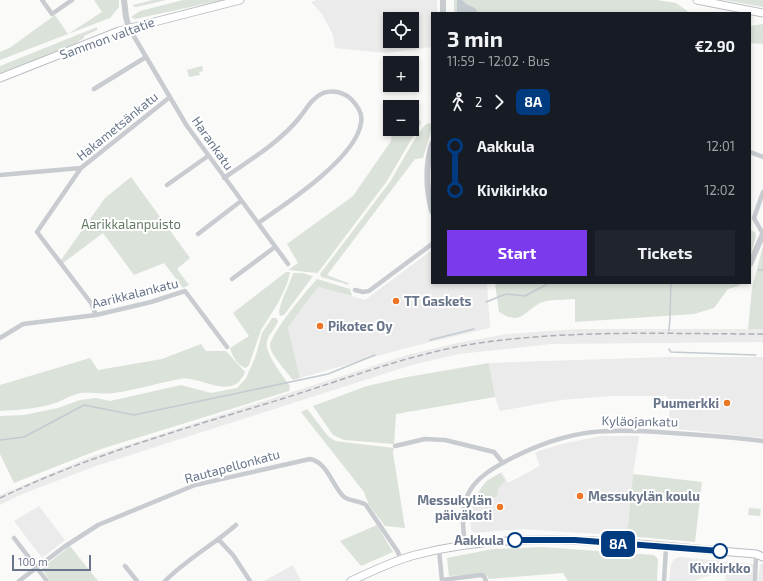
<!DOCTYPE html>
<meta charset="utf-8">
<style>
:root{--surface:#171b24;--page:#20242c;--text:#f1f3f6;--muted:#9ea1a6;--accent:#7c3aed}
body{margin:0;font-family:"Exo 2",sans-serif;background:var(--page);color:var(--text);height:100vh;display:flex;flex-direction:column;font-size:15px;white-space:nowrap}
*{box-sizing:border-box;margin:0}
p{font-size:13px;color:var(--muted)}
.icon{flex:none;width:22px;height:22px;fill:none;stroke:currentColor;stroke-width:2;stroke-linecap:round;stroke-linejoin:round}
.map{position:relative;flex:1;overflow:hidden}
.details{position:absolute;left:431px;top:12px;width:320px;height:272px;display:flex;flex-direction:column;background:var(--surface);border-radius:0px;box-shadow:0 2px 6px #0003}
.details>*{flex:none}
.badge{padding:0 8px;border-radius:6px;font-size:14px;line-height:26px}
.tools{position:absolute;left:383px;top:12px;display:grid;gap:8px}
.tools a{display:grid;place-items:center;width:36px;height:36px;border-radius:0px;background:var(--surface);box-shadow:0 2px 6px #0003;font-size:20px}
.scale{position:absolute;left:12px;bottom:10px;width:79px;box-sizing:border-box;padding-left:4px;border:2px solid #68758a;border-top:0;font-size:11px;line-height:14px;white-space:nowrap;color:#68758a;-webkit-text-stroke:3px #fff;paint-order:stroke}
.map>.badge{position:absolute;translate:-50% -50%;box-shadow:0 0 0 2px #fff}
.legs{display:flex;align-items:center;gap:6px;height:44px;padding:0 16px;font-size:13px}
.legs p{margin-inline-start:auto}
.summary{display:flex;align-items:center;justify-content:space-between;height:68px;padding:0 16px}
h1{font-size:22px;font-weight:700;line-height:30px}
.button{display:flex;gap:8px;margin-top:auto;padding:8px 16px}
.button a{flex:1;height:46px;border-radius:0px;background:var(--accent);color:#fff;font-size:16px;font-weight:700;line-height:46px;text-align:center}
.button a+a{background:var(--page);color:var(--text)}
ul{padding:0 16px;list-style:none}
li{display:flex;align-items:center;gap:14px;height:44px;font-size:15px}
li i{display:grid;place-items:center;width:6px;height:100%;margin:0 5px;background:currentColor}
li i::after{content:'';width:10px;height:10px;margin:-5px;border:3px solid;border-radius:50%;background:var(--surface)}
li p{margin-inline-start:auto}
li:first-child i{background:linear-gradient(#0000 50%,currentColor 0)}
li:last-child i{background:linear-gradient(currentColor 50%,#0000 0)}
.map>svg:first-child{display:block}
</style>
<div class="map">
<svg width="763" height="581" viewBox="0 0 763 581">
<rect width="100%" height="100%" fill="#fafaf8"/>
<path fill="#ebebeb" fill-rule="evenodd" d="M317 0H437V13H432V47L386 53 335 48 333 35 322 14 311 2ZM390 19H412V41H390Z
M432 250V283H487L490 328 406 348 300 378 288 327 318 287 365 300Z
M577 329H763V342L551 344 459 354 412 365 96 466 22 494 0 505V495L90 457 407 355 457 343 507 334Z
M669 357H763V438L667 428 671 401 666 396H612L561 400 500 411 495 397 489 363Z
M601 436H639L633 474 627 536 523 529 474 533 471 531 470 514 475 496 486 481 502 472 508 483 540 466 535 453 538 451 566 443Z
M39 506 65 540 42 558 14 521Z
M679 557 754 564 753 581H725L726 570 694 581H669L671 564 674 559Z
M760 564H763V581H758Z
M293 565 301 581H264Z"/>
<path fill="#dbe2d9" d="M94 0H119V7L110 18 0 60V52L11 47 55 15 68 34 102 12Z
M153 0H166L137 7H134L133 5Z
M183 0H223L135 19 131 17 140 11Z
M454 0H657L676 3 690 13H454Z
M725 0H763V7Z
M763 24V44L750 43V26Z
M97 27V30L84 36V38L70 47 0 74V66Z
M202 66 203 71 199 72 200 75 189 77 187 70Z
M412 119 420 120 421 123 387 181 320 270 317 273 288 270 298 263 287 244 353 196 391 141 392 129H412Z
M428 123 432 124V127L423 158 415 159 327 275 348 283 349 285 321 277 320 274 390 182 413 142 424 126Z
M131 177 190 258 177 269 189 285 183 288 164 263 134 275 103 233 63 263 61 260 105 198Z
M750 230 755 232 756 236 750 257Z
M763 246V329H748L752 288Z
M286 272H290L287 284 278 303 261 330 249 365 246 368C238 366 232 356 230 348L249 336 233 313Z
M293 273H302L313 276 284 315 280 316C276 308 291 283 293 273Z
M317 279 350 289 352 296 318 287 288 327 300 378 293 380C287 372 272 356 270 347 268 336 308 289 317 279Z
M495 283H742L739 286 728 289 714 308 694 314 575 322V299C565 300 549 299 540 303 523 312 522 326 499 312Z
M272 318H276L278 321C275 329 269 334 267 341 264 353 283 376 290 386L289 391 101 449 14 483 0 454V416L24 415 58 408 80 400 96 398 110 401 181 385 211 393 237 388 246 378 255 358 262 333Z
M201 344 206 351H226L245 372C233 403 200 375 180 379 157 383 136 390 114 393 102 395 89 391 77 394 68 396 61 402 52 404 35 409 17 410 0 411V385L90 358 98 370 162 359Z
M489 363 495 397 396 414 394 444 344 440 333 435 313 406 367 386 407 377Z
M307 409 328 436 335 441 394 448 393 453 405 528 385 526 369 505 364 492 301 412Z
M500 473 505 481 498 488 497 497 479 499C478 485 490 479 500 473Z
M633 474 702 482 695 542 627 536Z
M749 508 761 509 760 516 748 515Z
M377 525 393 552 361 566 340 541Z
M70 546 98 581H50L42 568Z
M541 547 654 555 658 559 657 581H568L563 573 489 579 486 574 449 576 447 558 493 549Z"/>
<path fill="#c3cbd1" d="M457 0H462L466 4 475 8 478 13H457Z"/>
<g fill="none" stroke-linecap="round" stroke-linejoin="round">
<path stroke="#c3cbd1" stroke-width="1.5" d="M758 270H763
M486 302 506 294 525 296 549 283
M670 316 671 283
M669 331 670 317
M430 340 474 329
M669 349 671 352 756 355
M0 440 24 437 84 405 134 415 328 374 375 355"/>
<defs>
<path id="primary" d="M697 0 763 13
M0 78 119 31 240 0
M351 581C372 571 393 561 415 555 525 526 644 546 756 554L763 557"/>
</defs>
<use href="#primary" stroke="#bbbec3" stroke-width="9"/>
<path stroke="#c8cbcf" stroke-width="4.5" d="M42 0 52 14 72 0
M129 28 187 126 288 264
M94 89 146 57
M750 152 763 157
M0 175 81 168
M224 178C250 160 280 142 300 117 307 108 312 98 323 93 333 90 343 92 351 99 357 105 363 114 361 123 356 158 286 204 258 223
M167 185 208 156
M198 234 241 201
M763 234 754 218 763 192
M232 279 275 247
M355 290 363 292 369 291 432 244
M96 315 91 303 37 232 81 168 170 97
M0 338 23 324 96 315 151 302 185 291 227 347
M395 446 425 439 445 440 494 452 503 463
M14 538 47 581
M219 540 233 555 250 581
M465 545C458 494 469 480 514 457 572 428 609 428 672 433 703 435 733 437 763 441
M439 550 442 581
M125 566 137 581
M442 580 481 575 484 576 486 581
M19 581 64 547 98 525 195 485 310 459C327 462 332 485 343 496 349 502 359 500 366 505L398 552 401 560
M165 581C187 559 213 545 236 525
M664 581 666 548
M755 581 756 554"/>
<path stroke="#c8cbcf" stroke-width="6" d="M124 0 126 17 129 28
M443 0V13
M432 144C425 167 426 188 432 211
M750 264 763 234"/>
<use href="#primary" stroke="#fff" stroke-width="7"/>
<path stroke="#aaaeb6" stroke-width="1.5" stroke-dasharray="6 3" stroke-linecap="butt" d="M0 498C91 454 191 427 288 397 355 376 423 349 494 341 583 330 673 334 763 334"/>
</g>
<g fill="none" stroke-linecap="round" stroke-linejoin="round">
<defs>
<path id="line-1" d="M515 540H575L720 551"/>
</defs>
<use href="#line-1" stroke="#fff" stroke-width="9"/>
<use href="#line-1" stroke="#003b80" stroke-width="6"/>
</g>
<g fill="#ec7626" stroke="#fff" stroke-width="1.5">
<circle cx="396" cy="301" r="4"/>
<circle cx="320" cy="326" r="4"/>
<circle cx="727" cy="403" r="4"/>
<circle cx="580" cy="496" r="4"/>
<circle cx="500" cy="507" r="4"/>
</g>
<g fill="#fff" stroke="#003b80" stroke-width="2">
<circle cx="515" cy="540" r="7"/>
<circle cx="720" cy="551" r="7"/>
</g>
<g text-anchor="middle" stroke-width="4" stroke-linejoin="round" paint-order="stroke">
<g font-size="13" fill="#68758a" stroke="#fff">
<text transform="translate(107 38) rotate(-20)" y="5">Sammon valtatie</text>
<text transform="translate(117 126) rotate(-39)" y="5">Hakametsänkatu</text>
<text transform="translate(213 143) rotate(55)" y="5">Harankatu</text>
<text transform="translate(135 293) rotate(-14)" y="5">Aarikkalankatu</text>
<text transform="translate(640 421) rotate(1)" y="5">Kyläojankatu</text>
<text transform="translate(232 466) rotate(-15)" y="5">Rautapellonkatu</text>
</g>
<g font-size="13" fill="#647b63" stroke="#fff">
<text x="131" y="229">Aarikkalanpuisto</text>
</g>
<g font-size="13" font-weight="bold" fill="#68758a" stroke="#fff" text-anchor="start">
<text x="404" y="306">TT Gaskets</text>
<text x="328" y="331">Pikotec Oy</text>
<text x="719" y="408" text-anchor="end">Puumerkki</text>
<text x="588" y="501">Messukylän koulu</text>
<text x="492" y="505" text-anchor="end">Messukylän<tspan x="492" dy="15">päiväkoti</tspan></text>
</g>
<g font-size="13" font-weight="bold" fill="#68758a" stroke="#fff" text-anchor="end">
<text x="504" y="545">Aakkula</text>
<text x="720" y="573" text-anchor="middle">Kivikirkko</text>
</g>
</g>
</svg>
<div class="tools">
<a><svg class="icon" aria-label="locate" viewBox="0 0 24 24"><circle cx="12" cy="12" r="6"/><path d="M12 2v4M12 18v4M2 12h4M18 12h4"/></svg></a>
<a>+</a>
<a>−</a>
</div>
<div class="scale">100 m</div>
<b class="badge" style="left:618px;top:544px;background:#003b80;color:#fff">8A</b>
<section class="details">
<div class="summary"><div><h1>3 min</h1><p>11:59 – 12:02 · Bus</p></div><b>€2.90</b></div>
<div class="legs"><svg class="icon" aria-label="walk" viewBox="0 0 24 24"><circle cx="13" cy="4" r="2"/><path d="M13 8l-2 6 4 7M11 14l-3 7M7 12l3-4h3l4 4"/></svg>2<svg class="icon" aria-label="forward" viewBox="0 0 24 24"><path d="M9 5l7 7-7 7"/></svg><b class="badge" style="background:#003b80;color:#fff">8A</b></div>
<ul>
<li><i style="color:#003b80"></i><b>Aakkula</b><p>12:01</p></li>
<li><i style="color:#003b80"></i><b>Kivikirkko</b><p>12:02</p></li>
</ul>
<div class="button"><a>Start</a><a>Tickets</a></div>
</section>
</div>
